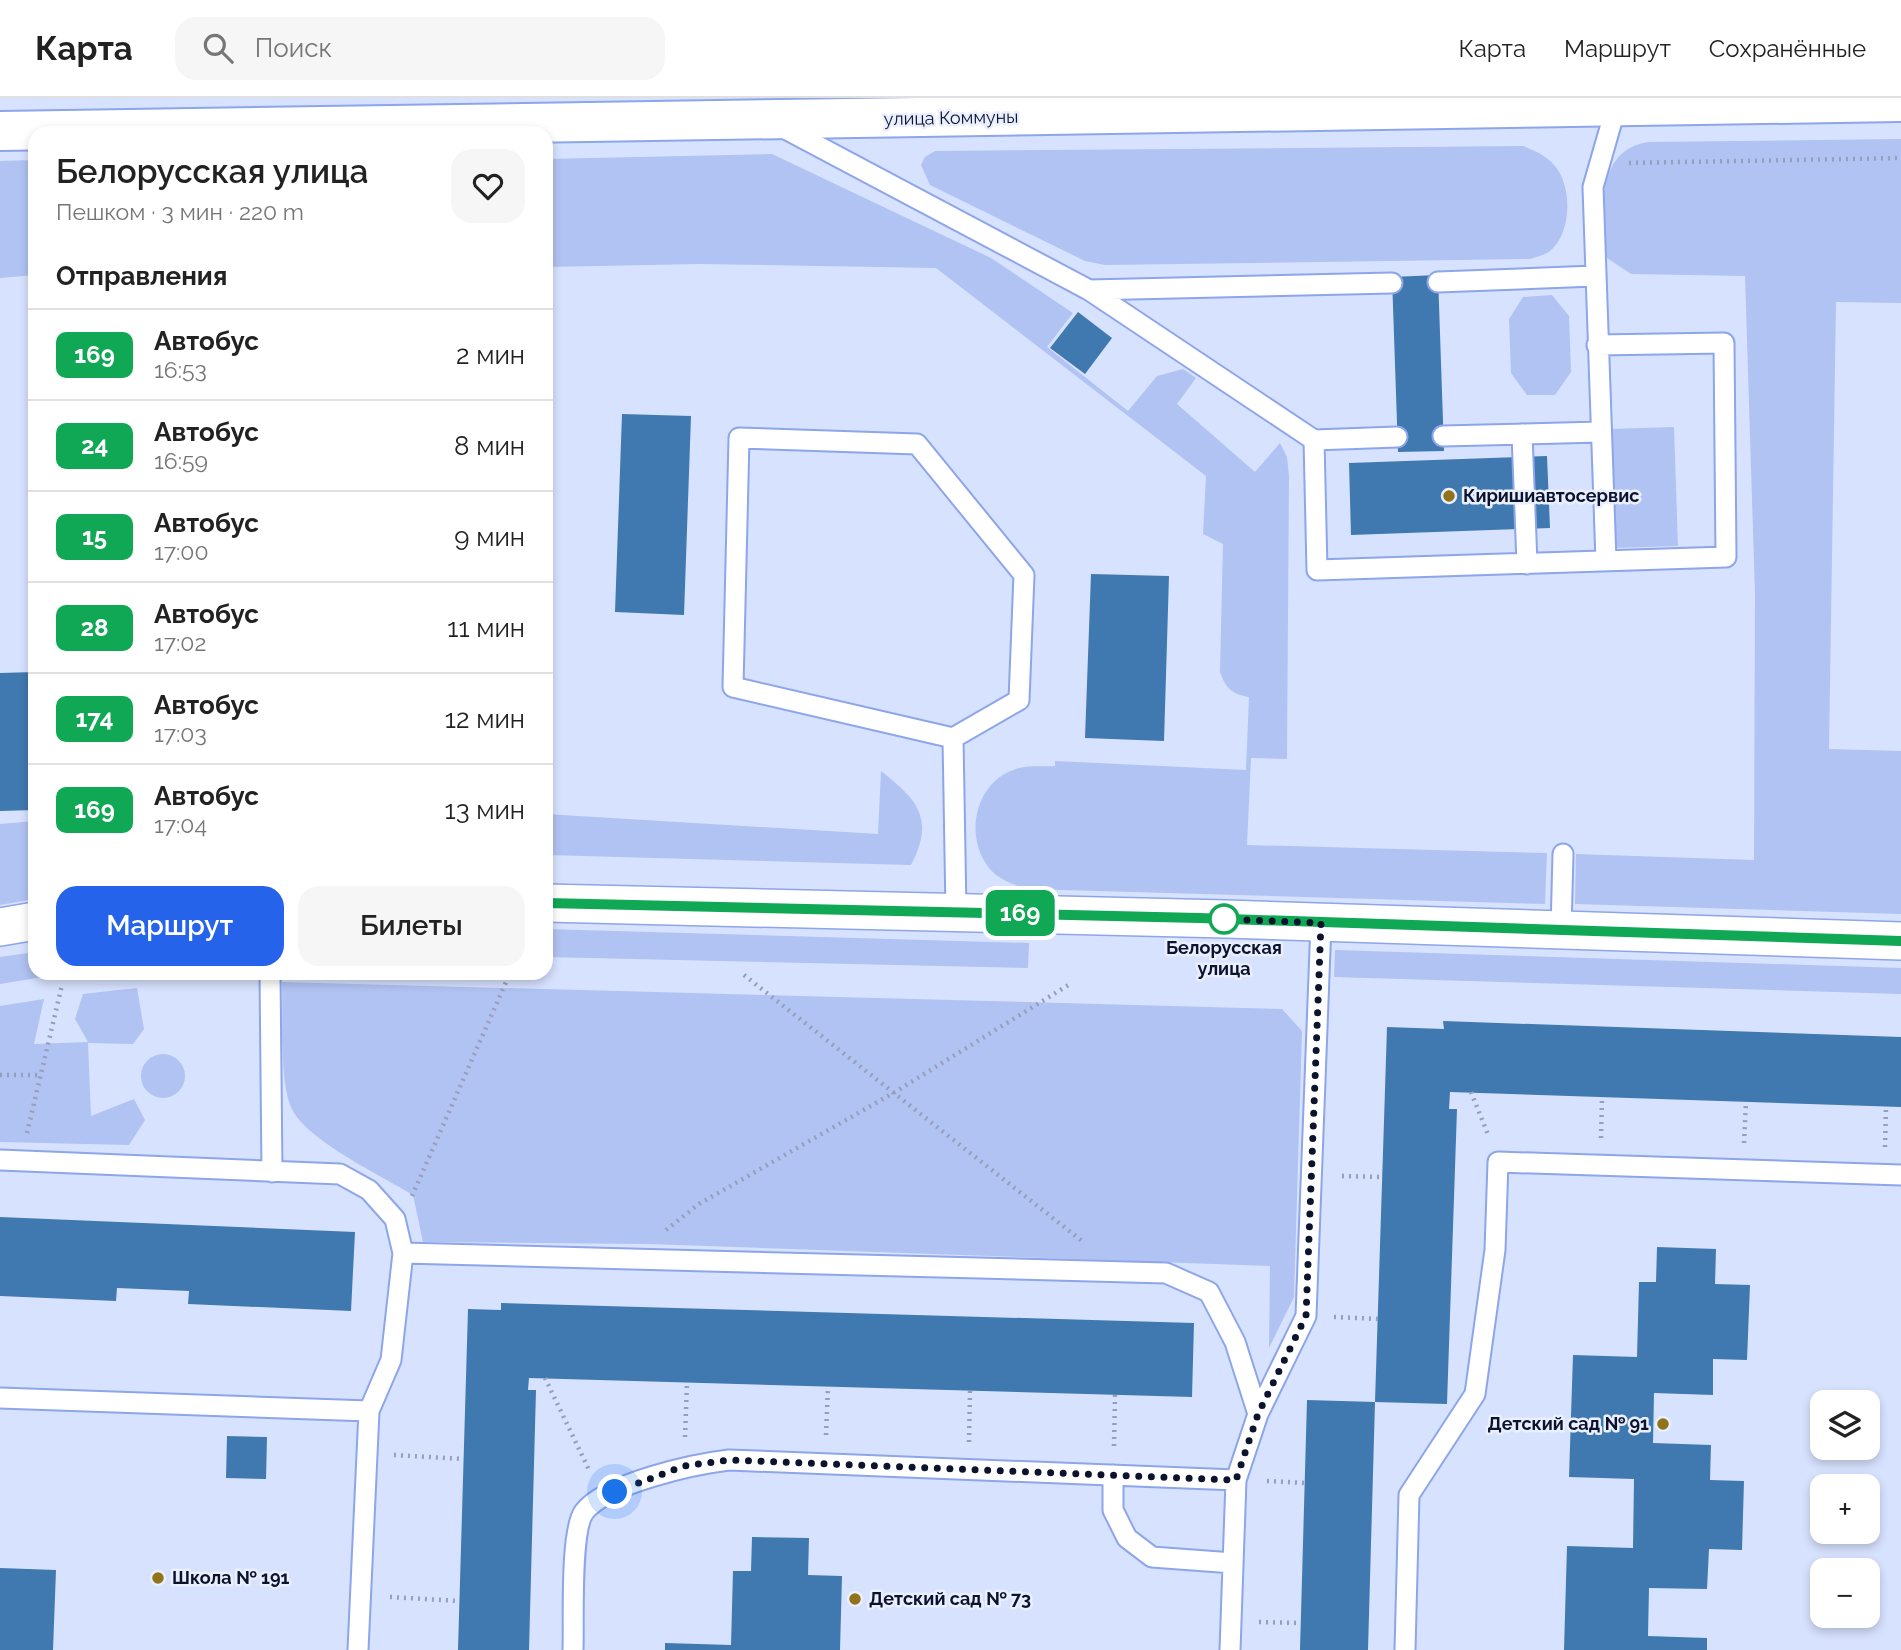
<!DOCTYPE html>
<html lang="ru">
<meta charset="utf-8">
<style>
:root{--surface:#fff;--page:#f6f6f6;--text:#222;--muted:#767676;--line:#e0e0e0;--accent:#2563eb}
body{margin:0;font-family:Raleway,sans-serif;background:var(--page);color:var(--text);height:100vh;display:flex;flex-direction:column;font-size:26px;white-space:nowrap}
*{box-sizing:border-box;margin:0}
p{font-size:23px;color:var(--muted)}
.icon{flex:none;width:38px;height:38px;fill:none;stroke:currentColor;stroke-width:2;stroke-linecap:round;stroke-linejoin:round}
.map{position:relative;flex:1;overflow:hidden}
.drawer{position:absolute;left:28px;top:28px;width:525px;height:854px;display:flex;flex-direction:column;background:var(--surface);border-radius:21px;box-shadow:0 4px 10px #0003}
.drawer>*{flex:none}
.badge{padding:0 14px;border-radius:10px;font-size:24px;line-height:46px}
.controls{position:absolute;left:1810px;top:1292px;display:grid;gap:14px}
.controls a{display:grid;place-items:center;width:70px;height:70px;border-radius:14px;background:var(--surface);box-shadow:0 4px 10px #0003;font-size:35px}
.you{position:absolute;width:35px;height:35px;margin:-18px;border:5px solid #fff;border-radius:50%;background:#1a73e8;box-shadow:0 0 0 10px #1a73e833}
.map>.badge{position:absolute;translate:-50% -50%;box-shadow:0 0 0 4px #fff}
h2{padding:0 28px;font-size:26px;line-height:63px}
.round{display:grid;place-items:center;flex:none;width:74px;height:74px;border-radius:21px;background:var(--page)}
.overview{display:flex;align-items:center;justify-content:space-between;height:119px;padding:0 28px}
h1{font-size:33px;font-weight:600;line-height:52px}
.button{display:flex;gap:14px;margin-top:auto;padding:14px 28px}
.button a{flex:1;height:80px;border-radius:21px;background:var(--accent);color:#fff;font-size:28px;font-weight:600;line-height:80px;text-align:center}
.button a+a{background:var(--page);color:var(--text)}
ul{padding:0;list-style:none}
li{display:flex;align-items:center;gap:21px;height:91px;padding:0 28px;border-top:2px solid var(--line)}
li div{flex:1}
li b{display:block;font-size:26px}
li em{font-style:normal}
li .badge{min-width:77px;font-weight:700;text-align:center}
header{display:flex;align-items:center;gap:42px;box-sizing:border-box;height:98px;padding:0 35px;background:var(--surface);border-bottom:2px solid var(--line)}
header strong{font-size:33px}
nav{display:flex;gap:38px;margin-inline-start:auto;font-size:24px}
.search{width:490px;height:63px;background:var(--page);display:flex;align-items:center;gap:18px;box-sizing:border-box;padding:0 24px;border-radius:21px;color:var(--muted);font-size:26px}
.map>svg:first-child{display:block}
</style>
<header>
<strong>Карта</strong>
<div class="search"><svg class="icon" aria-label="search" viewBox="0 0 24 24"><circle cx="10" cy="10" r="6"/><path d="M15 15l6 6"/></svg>Поиск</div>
<nav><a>Карта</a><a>Маршрут</a><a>Сохранённые</a></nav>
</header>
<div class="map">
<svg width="1901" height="1552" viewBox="0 0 1901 1552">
<rect width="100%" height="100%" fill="#d7e2ff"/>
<path fill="#b1c3f3" d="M1901 41V205L1836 204 1829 651 1901 653V816L1575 806 1576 756 1754 762 1755 496 1745 178 1631 176 1604 158C1601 116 1595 52 1648 44Z
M1523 48C1536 53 1550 59 1558 72 1572 94 1571 136 1550 153 1545 157 1536 159 1530 161L1105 167 1085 163 930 87 921 67 925 59 935 53Z
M772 56 991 160 1073 215 1047 249 1128 313 1157 278 1183 271 1196 280 1177 306 1255 374 1280 345 1287 359 1289 378 1287 661 1251 660 1247 747 1547 755 1545 806 1027 791C1012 786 999 782 989 770 963 737 976 683 1016 671 1027 667 1043 669 1055 668V663L1246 672 1249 599C1232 596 1226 591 1220 574L1223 446 1203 436 1206 378 936 170 700 166 546 169V61Z
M35 62V177L0 180V63Z
M1552 197 1569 218 1571 274 1555 297H1527L1511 275 1509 221 1523 199Z
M1674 329 1678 448 1614 450 1610 331Z
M881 673C918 702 935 721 911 767L546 757V716L878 736Z
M35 723V801L0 807V726Z
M546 831 1029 845 1028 870 546 859Z
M1335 852 1901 870V896L1334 879Z
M35 854V875H42L43 879 0 886V859Z
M282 884 1282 911 1302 933 1294 1199 1269 1250 1270 1168 648 1146 423 1144 413 1097C382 1078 306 1042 292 1011 279 985 283 916 282 884Z
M137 890 144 931 133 946 88 945 91 1018 134 1001 145 1022 129 1047 0 1044V908L44 901 34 946 88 944 75 921 83 896Z
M141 978a22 22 0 1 1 44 0a22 22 0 1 1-44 0Z"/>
<path fill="#4079b0" d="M1438 177 1444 353 1398 354 1392 179Z
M1078 214 1112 240 1085 276 1050 250Z
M622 316 691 318 684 517 615 514Z
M1547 358 1550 430 1351 437 1349 365Z
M1091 476 1169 478 1164 643 1085 640Z
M35 574V712L0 713V575Z
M1443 923 1901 939V1009L1450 994 1449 1011H1457L1447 1306 1375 1304 1387 929 1444 931Z
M0 1119 355 1134 351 1213 188 1206 189 1193 117 1190 116 1203 0 1198Z
M1657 1149 1716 1151 1715 1186 1750 1187 1747 1262 1713 1261V1297L1654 1295 1653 1345 1711 1347 1710 1382 1744 1383 1742 1452 1709 1451 1707 1491 1649 1490 1648 1538 1707 1540V1552H1564L1567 1448 1633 1450 1634 1381 1569 1379 1573 1257 1637 1259 1639 1184H1656Z
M501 1205 1194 1225 1192 1299 529 1280 528 1292H536L529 1552H458L468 1211 501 1212Z
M1307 1302 1375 1304 1368 1552H1300Z
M227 1338 267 1339 266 1381 226 1380Z
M752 1439 809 1440 808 1477 842 1478 840 1552H665V1545L731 1547 733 1473H751Z
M0 1470 56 1472 53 1552H0Z"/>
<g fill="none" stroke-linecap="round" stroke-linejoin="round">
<defs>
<path id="service" d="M780 28 1089 192 1392 185
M1438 184 1595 178
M1089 192 1314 342 1317 472 1726 459 1724 245 1597 247
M1522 336 1527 466
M1443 338 1600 334
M739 340 917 346 1024 477 1019 602 953 640 733 589Z
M1314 342 1397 339
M1606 463 1593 89 1616 9
M953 640 956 813
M1561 832 1563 756
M270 875 272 1074
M0 1062 340 1076 369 1092 395 1121 403 1155 391 1262 369 1313 358 1552
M403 1155 1166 1175 1209 1194 1235 1244 1258 1316
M0 1300 369 1313
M1113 1377V1412L1127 1440 1152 1459 1233 1465
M573 1552C574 1525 570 1433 584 1414 606 1385 695 1366 729 1362L1236 1382
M1230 1552 1236 1382 1258 1316 1306 1218 1321 825
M1405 1552 1409 1397 1475 1296 1495 1152 1498 1064 1901 1077"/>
<path id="minor" d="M546 805 1226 821 1901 843
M0 829 35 823"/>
<path id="tertiary" d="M0 33 1901 4"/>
</defs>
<use href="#service" stroke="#8da5ea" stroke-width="23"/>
<use href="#minor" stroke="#8da5ea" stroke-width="40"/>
<use href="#tertiary" stroke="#8da5ea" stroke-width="42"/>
<path stroke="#959fbb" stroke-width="4.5" stroke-dasharray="2 5" stroke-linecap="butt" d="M1629 65 1901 60
M744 877 1082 1143
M0 977H42
M1471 994 1489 1039
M27 1035 62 887
M1601 1040 1602 999
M1744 1045 1746 1004
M1885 1049 1886 1008
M1342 1078 1383 1079
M412 1098 510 875
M666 1132 699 1106 895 994 1070 886
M1334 1219 1379 1221
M545 1280 590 1374
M826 1337 828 1288
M685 1339 687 1284
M969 1344 970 1292
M1114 1348 1115 1297
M394 1357 464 1361
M1267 1383 1305 1385
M390 1499 459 1503
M1259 1524 1301 1525"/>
<use href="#service" stroke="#fff" stroke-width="19"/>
<use href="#minor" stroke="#fff" stroke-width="37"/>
<use href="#tertiary" stroke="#fff" stroke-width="38"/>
</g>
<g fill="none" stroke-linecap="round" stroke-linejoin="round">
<defs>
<path id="line" d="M546 805 1199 820 1901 843"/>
</defs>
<use href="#line" stroke="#fff" stroke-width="16"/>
<use href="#line" stroke="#10a855" stroke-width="10"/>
<path stroke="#0c142d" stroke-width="7" stroke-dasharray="0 12.6" d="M615 1394 684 1368 729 1362 1236 1382 1258 1316 1306 1218 1321 825 1224 821"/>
</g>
<g fill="#917319" stroke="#e9effe" stroke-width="2.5">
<circle cx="1449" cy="398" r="7"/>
<circle cx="1663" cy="1326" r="7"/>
<circle cx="158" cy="1480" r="7"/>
<circle cx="855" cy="1501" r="7"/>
</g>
<circle fill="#fff" stroke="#10a855" stroke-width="3.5" cx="1224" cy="821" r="14"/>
<g text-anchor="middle" stroke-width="5" stroke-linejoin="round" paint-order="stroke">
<g font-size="18" fill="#0c142d" stroke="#e9effe">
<text transform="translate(951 20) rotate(-1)" y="6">улица Коммуны</text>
</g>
<g font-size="18" font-weight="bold" fill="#0c142d" stroke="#e9effe" text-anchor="start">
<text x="1463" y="404">Киришиавтосервис</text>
<text x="1649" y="1332" text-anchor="end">Детский сад № 91</text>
<text x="172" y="1486">Школа № 191</text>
<text x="869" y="1507">Детский сад № 73</text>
</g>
<g font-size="18" font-weight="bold" fill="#0c142d" stroke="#e9effe">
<text x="1224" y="856">Белорусская<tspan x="1224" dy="21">улица</tspan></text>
</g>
</g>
</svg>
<div class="controls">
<a><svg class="icon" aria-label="layers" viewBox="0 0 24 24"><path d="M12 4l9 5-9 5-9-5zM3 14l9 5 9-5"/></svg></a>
<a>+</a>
<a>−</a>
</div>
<div class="you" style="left:615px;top:1394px"></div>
<b class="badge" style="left:1020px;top:815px;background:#10a855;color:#fff">169</b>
<section class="drawer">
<div class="overview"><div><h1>Белорусская улица</h1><p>Пешком · 3 мин · 220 m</p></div><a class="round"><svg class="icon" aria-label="heart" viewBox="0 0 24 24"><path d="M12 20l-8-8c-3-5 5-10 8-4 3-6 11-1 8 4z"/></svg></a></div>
<h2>Отправления</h2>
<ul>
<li><span class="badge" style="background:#10a855;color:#fff">169</span><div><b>Автобус</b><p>16:53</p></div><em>2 мин</em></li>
<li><span class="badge" style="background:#10a855;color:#fff">24</span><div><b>Автобус</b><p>16:59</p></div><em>8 мин</em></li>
<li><span class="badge" style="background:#10a855;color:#fff">15</span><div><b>Автобус</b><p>17:00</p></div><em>9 мин</em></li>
<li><span class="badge" style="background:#10a855;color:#fff">28</span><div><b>Автобус</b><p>17:02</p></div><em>11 мин</em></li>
<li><span class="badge" style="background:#10a855;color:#fff">174</span><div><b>Автобус</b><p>17:03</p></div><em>12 мин</em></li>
<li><span class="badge" style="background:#10a855;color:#fff">169</span><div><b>Автобус</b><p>17:04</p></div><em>13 мин</em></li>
</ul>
<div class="button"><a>Маршрут</a><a>Билеты</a></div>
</section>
</div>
